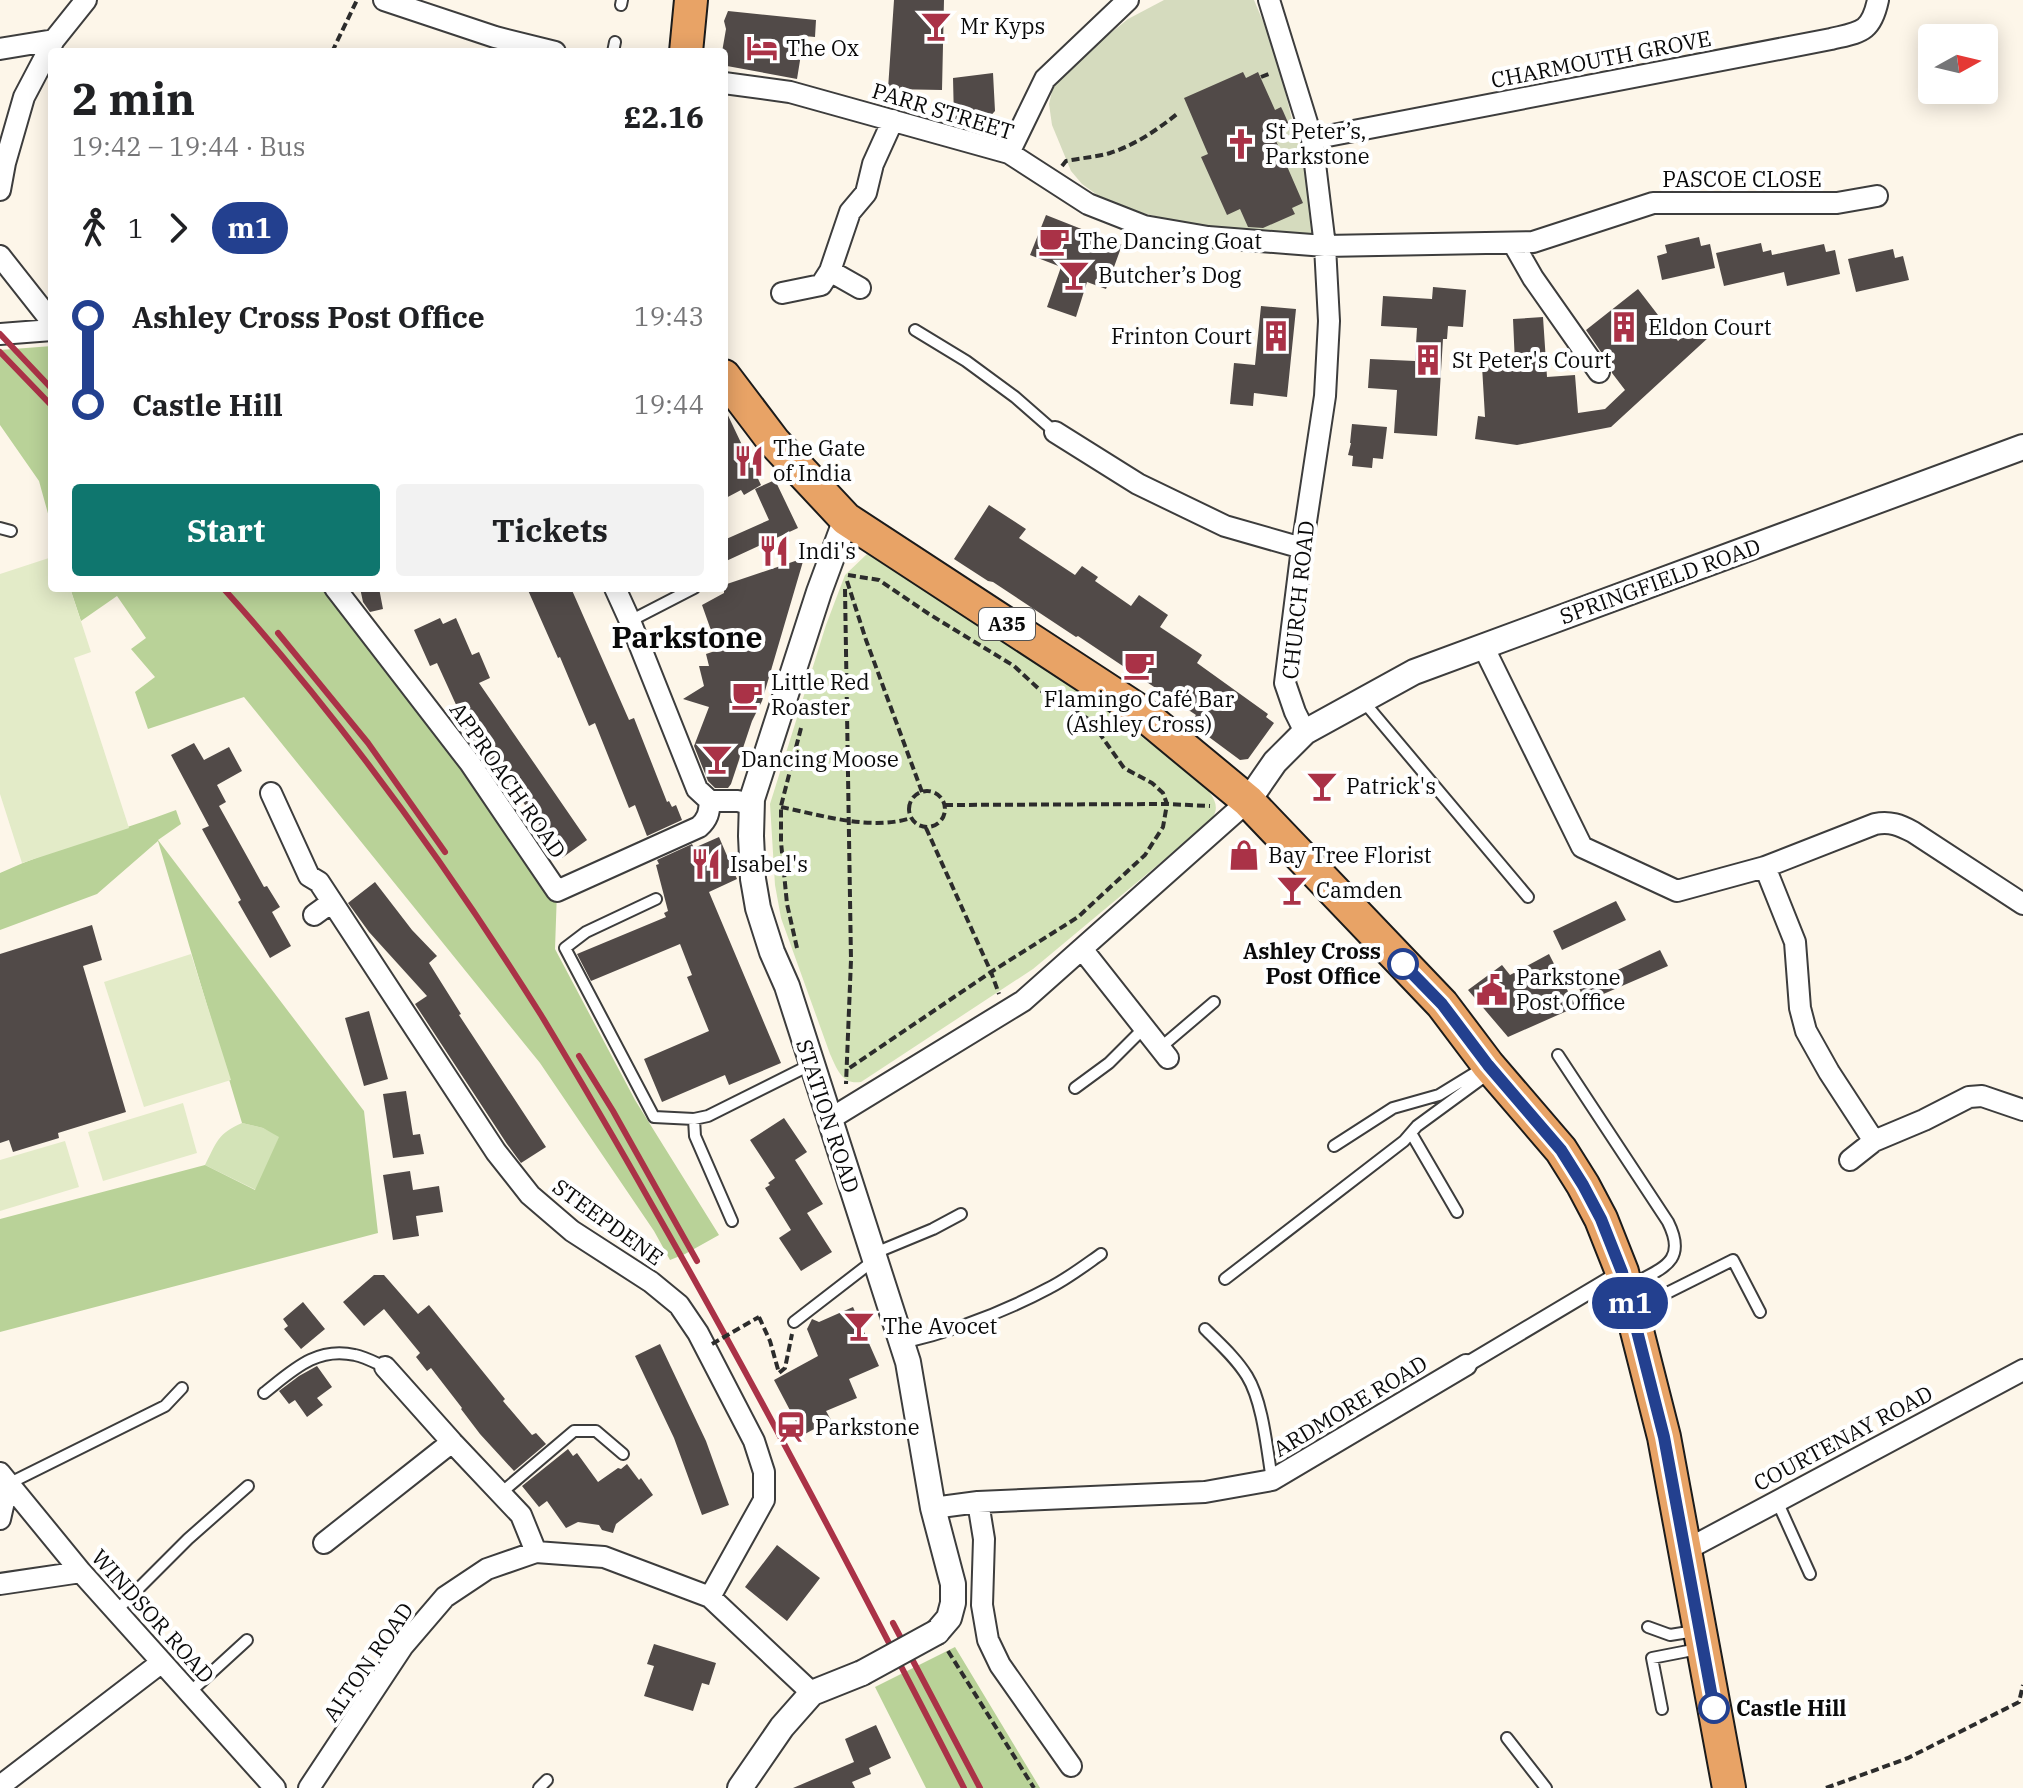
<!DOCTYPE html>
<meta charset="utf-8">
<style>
:root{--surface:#fff;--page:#f2f2f2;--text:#202124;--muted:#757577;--accent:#0f766e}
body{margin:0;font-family:"IBM Plex Serif",serif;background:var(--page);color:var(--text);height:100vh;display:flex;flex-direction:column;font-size:30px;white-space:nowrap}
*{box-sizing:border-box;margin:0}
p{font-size:26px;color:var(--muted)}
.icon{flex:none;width:44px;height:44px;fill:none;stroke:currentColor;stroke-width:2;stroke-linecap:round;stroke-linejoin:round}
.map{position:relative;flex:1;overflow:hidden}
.drawer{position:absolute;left:48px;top:48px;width:680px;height:544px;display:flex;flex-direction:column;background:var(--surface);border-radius:8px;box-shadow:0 4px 20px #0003}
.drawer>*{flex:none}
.badge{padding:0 16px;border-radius:26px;font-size:28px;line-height:52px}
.needle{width:52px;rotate:82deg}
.tools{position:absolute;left:1918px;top:24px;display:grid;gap:16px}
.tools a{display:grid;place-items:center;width:80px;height:80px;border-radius:8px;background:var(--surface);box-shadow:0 4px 20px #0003;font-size:40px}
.map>.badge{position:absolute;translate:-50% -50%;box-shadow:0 0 0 4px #fff}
.legs{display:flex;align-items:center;gap:12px;height:88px;padding:0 24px;font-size:26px}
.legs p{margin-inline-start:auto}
.headline{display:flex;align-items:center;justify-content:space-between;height:136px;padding:0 24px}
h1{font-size:44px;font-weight:700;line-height:60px}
.button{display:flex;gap:16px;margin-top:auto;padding:16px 24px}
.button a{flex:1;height:92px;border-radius:8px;background:var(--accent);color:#fff;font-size:32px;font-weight:700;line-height:92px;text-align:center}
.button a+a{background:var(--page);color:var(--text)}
ul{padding:0 24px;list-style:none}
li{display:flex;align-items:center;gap:28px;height:88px;font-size:30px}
li i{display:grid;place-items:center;width:12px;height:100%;margin:0 10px;background:currentColor}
li i::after{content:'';width:20px;height:20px;margin:-10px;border:6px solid;border-radius:50%;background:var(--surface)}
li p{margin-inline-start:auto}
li:first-child i{background:linear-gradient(#0000 50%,currentColor 0)}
li:last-child i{background:linear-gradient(currentColor 50%,#0000 0)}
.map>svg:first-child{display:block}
</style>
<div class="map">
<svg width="2023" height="1788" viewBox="0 0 2023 1788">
<rect width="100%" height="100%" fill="#fdf6e9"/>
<path fill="#d3e3b7" d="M867 554 1006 643 1106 710 1199 780C1212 795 1225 807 1207 824L1033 969 861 1082C842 1085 837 1069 830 1054L781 918 775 885 770 804 826 625 845 575Z
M242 1123 263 1128 280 1136 256 1190 205 1165C217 1142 217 1134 242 1123Z"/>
<path fill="#b9d298" d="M52 346V528L39 481 0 425V350Z
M70 588H335L557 891 555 949 635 1100 719 1235 685 1254 670 1260 654 1231 540 1063 244 697 148 729 135 692 155 677 131 649 146 638 117 596 81 621Z
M176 810 181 824 158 840 364 1111 378 1233 0 1332V1219L205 1165 255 1190 279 1137 263 1128 242 1123 158 841 97 894 0 930V873C56 847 118 832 176 810Z
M955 1647 1040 1788H926L875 1687Z"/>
<path fill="#d5dbbe" d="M1164 0H1254L1275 50 1317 222 1314 234 1196 227 1128 209 1100 197 1082 184 1071 171 1052 125 1049 104 1053 87 1097 44 1128 19Z"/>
<path fill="#e3ebc8" d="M52 557V588H70L91 652 74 658 129 828 22 863 0 794V574Z
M191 954 231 1080 144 1107 104 982Z
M183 1103 197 1153 103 1181 88 1132Z
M65 1141 79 1187 0 1211V1160Z"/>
<path fill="#514a48" d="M894 0H944L942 90 888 89Z
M728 11 816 20 815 37 804 36 797 79 727 66 724 61V52H722L726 29 724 21Z
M1243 72 1246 78 1258 72 1275 110 1281 107 1283 111 1290 127 1273 134 1303 203 1292 208 1295 214 1263 228 1248 227 1240 209 1227 215 1201 157 1208 154 1184 98Z
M993 73 995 111 985 122 967 124 954 120 953 78Z
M1046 215 1122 245 1106 289 1087 282 1076 317 1047 307 1061 267 1030 255Z
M1699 237 1701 246 1710 244 1715 268 1662 280 1657 256 1667 253 1665 245Z
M1761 243 1763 252 1771 250 1772 255 1824 244 1826 252 1835 250 1840 274 1787 286 1784 272 1724 286 1716 253Z
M1893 249 1895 258 1903 256 1909 280 1856 292 1848 259Z
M1433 287 1466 290 1463 327 1448 326 1447 339H1443L1437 436 1394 433 1397 390 1368 388 1370 359 1415 361 1417 328 1381 326 1383 296 1432 299Z
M1638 289 1678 341 1697 324 1709 337 1611 427 1517 445 1475 439 1478 416 1485 417 1482 366 1515 364 1513 319 1543 317 1547 377 1575 375 1578 413 1605 409 1625 390 1612 373 1610 365 1586 330Z
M1261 306 1296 309 1287 397 1254 393 1253 406 1230 404 1234 363 1255 365Z
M724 407 761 485 744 495 741 490 724 499Z
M1352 424 1387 427 1383 459 1373 458 1372 468 1352 466 1353 456 1348 455 1351 443H1350Z
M775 480 798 528 724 562V540L769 520 755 489Z
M989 505 1026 529 1019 538 1075 575 1082 566 1098 577 1095 581 1131 606 1139 595 1168 615 1160 627 1202 655 1197 663 1268 714 1266 717 1274 723 1248 759 1240 760 1190 723 1196 715 1078 636 1076 637 993 582 988 581 954 559Z
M804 558 762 701 752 721 731 784 728 788H715L708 781 694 746 709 707 683 699 704 686 699 666H709L706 654 718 650 702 605 724 593V585Z
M360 588H379L383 609 370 612 363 602Z
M527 588H571L629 720 634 718 667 802 669 801 672 807 676 805 682 820 647 836 635 805 629 808 595 723 589 726 560 657 558 658Z
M440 618 443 624 456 618 472 655 479 652 490 678 479 683 587 840 562 858 498 766 494 769 453 712 458 709 437 663 430 666 414 630Z
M194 743 204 760 229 747 242 771 217 785 226 802 219 806 264 887 267 886 280 907 272 912 291 946 270 958 238 902 241 900 202 829 209 826 171 755Z
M719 837 737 879 709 892 781 1063 729 1085 725 1075 662 1102 644 1059 709 1031 687 977 692 975 680 944 591 981 577 954 666 917 664 913 668 911 656 865 659 864 657 860 692 844 694 848Z
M375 882 412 930 437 956 429 963 461 1014 459 1015 546 1147 521 1163 507 1144 415 1004 427 996 369 932 348 903Z
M1616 901 1626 920 1562 950 1553 931Z
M92 925 102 960 83 966 126 1112 58 1133 59 1138 13 1152 9 1140 0 1143V954Z
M1660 950 1668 966 1585 1002 1579 988Z
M1549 954 1576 1007 1508 1037 1468 990 1502 965 1510 975Z
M369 1011 388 1079 364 1086 345 1018Z
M406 1091 413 1135 420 1134 424 1154 393 1158 383 1094Z
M784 1118 807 1152 795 1160 823 1204 807 1213 832 1252 801 1271 779 1238 791 1230 765 1188 770 1185 768 1183 775 1178 750 1140Z
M410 1171 413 1190 439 1186 443 1212 416 1216 419 1236 393 1240 383 1175Z
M374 1275H384L418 1314 429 1305 505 1399 503 1401 532 1435 536 1433 546 1444 514 1471 480 1434 461 1409 462 1408 431 1368 427 1371 416 1357 420 1353 384 1309 364 1326 343 1302Z
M303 1302 325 1329 301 1349 284 1329 288 1326 283 1319Z
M853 1307 879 1366 849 1379 857 1398 826 1411 831 1420 803 1435 774 1380 818 1356 807 1329 812 1319 819 1322Z
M660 1344 706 1441 729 1505 702 1515 674 1438 635 1356Z
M317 1366 332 1387 317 1398 323 1405 307 1417 295 1400 289 1404 279 1391 299 1376Z
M568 1449 573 1456 577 1453 598 1482 618 1468 621 1469 627 1464 639 1480 641 1478 653 1495 616 1524 613 1533 602 1530 599 1525 578 1522 566 1528 547 1501 539 1507 522 1486Z
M777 1545 820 1578 787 1621 745 1587Z
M654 1644 716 1663 709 1685 702 1683 693 1711 644 1696 654 1666 647 1664Z
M876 1725 891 1758 869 1768 871 1774 852 1782 855 1788H793L854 1762 845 1739Z"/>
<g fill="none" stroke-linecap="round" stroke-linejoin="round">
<defs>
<path id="service" d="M621 5 622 0
M613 52 615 42
M915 330 966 361 1015 397 1055 432
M0 528 11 531
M630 621 694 588
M1364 702 1528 897
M656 899 586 932 565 948 654 1117 694 1119 708 1116 812 1064
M1160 1048 1214 1002
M1558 1055 1668 1222C1688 1262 1662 1268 1631 1285
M1075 1088 1109 1063 1144 1028
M694 1119 695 1136 732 1221
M1411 1133 1457 1212
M1334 1146 1393 1108 1439 1095 1483 1068
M875 1253 933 1229 961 1214
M1225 1279 1404 1141 1417 1126 1488 1074
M1637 1308 1733 1260 1760 1312
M794 1322 873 1261
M1205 1329C1220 1344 1236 1358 1247 1376 1263 1402 1267 1450 1272 1480
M903 1343C954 1331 1002 1313 1049 1288 1067 1279 1084 1266 1101 1254
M264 1393C292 1371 316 1346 355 1355 365 1357 376 1363 385 1367
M8 1484 165 1406 182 1388
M501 1493 574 1431H596L623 1454
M1777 1501 1810 1574
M116 1611 188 1539 248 1486
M1648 1627 1670 1635 1695 1631
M189 1693 247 1640
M1662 1709 1652 1658 1698 1649
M1507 1738 1546 1788
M539 1788 547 1780"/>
<path id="pedestrian" d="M1466 1365 1622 1272"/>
<path id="minor" d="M384 0 495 37 555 52
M1269 0 1312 139 1325 246 1329 321 1325 396 1302 548 1285 683 1295 712 1305 732
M0 49 54 40 86 0
M724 83 790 92 1009 153 1088 204 1144 226 1208 237 1325 246 1533 242 1653 203H1837L1877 196
M1312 139 1831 39C1860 32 1871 33 1878 0
M1009 153 1045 79 1128 0
M0 190 5 163 24 97 54 40
M1513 243 1533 278 1599 372
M0 256 52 322
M860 288 830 271 850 212 866 193 873 164 893 120
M782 293 821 285 830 271
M0 334 52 330
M1055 432 1138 484 1225 526 1302 548
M335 588 470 763 557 891 699 827C708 819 709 813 710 801
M615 588 630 621 697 789 710 801H738L752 805
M1483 646 1582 847 1677 891 1765 867 1875 824C1890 821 1900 825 1913 832L2023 904
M271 793 309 876 319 882 496 1152 530 1195 572 1231 651 1282 679 1305 698 1333 754 1441 764 1472V1500L710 1597
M1765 867 1795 942 1800 1008 1806 1031 1829 1072 1874 1141 1924 1120 1969 1097 1982 1096 2023 1110
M314 915 332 902
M1082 949 1168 1058
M830 1119 1023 1001 1248 801
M1850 1160 1874 1141
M385 1367 452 1442 521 1515 536 1552
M0 1473 81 1572 275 1788
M978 1502 984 1539 982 1605 988 1640 1000 1665 1071 1766
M933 1508 978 1502 1205 1492 1272 1480 1466 1365
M0 1519 8 1484
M324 1543 452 1442
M1686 1550 2023 1370
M0 1584 81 1572
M0 1786 162 1662
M309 1788 403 1646 445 1597 487 1569 536 1552 604 1557 710 1597 812 1693"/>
<path id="tertiary" d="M846 519 819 592 752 799 751 836 753 879 758 908 772 952 787 986 908 1362 933 1508 953 1584V1603L949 1618 937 1632
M1248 801 1275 762 1305 732 1414 672 2023 447
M740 1788 782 1727 812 1693 862 1673"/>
<path id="trunk" d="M686 52 691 0
M724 376 774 442 846 519 1138 710 1248 801 1442 1004 1488 1065 1561 1150 1583 1185 1601 1219 1622 1272 1664 1437 1729 1788"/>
</defs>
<use href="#service" stroke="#3d3d3d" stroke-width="14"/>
<use href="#pedestrian" stroke="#3d3d3d" stroke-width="18"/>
<use href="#minor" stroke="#3d3d3d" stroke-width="24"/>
<use href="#tertiary" stroke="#3d3d3d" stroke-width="28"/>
<use href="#trunk" stroke="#1b1b1b" stroke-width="36"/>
<path stroke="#2c2c2c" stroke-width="4" stroke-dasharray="8 4" stroke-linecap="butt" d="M332 52 357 0
M1261 77 1271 73
M1062 166 1066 161C1081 158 1096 157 1110 153 1135 145 1157 130 1177 114
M848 575 879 580 929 614 1014 666 1040 690 1090 720 1124 768 1152 783 1163 793 1167 804 1163 827 1145 855 1078 917 991 972 848 1069
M847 581 866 640 922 792
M845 589 851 960 846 1084
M909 809a18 18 0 1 1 36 0a18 18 0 1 1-36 0Z
M945 805 1167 804 1210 806
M781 807C821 815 871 831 911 818
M926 828 991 972 999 994
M797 948 787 904 781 842V806L801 728
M759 1317 770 1341 779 1373 785 1368 792 1334
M948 1651 1034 1788
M1826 1788 1908 1758 2019 1702 2023 1685"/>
<use href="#service" stroke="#fff" stroke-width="10"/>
<use href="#pedestrian" stroke="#fff" stroke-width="14"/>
<use href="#minor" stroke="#fff" stroke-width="20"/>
<use href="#tertiary" stroke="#fff" stroke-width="24"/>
<use href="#trunk" stroke="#e8a366" stroke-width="32"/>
<path stroke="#aa3247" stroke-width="6" d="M0 334 52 389
M0 352 52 406
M223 588C340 718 448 867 541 1015 579 1078 616 1141 652 1205 762 1397 863 1592 964 1788
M278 633 368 743 445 852
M579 1056 613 1111 697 1261
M893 1623 980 1788"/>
<defs>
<path id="tertiary-bridge" d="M862 1673 937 1632"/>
</defs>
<use href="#tertiary-bridge" stroke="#3d3d3d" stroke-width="28" stroke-linecap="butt"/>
<path stroke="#2c2c2c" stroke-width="4" stroke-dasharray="8 4" stroke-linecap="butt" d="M712 1344 759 1317"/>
<use href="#tertiary-bridge" stroke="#fff" stroke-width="24"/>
</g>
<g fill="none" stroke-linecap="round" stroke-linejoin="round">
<defs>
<path id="line-1" d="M1403 964 1442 1004 1488 1065 1561 1150 1583 1185 1601 1219 1622 1272 1664 1437 1714 1708"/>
</defs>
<use href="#line-1" stroke="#fff" stroke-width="18"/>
<use href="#line-1" stroke="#23408f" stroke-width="12"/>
</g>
<defs>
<symbol id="bar-bare" viewBox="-9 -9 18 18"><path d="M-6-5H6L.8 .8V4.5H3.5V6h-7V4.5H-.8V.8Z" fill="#aa3247" stroke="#fff" stroke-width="2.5" paint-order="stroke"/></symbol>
<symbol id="hotel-bare" viewBox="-9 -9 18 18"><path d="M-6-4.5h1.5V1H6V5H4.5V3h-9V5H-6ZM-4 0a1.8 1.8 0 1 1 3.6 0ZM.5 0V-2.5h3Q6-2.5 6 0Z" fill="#aa3247" stroke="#fff" stroke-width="2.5" paint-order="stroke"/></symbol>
<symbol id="church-bare" viewBox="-9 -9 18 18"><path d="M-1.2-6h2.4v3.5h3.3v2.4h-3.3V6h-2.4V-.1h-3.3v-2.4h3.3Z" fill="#aa3247" stroke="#fff" stroke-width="2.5" paint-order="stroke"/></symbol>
<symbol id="cafe-bare" viewBox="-9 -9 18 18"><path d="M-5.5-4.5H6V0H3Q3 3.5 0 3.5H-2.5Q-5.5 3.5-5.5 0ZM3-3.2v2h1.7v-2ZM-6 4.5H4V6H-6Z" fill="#aa3247" stroke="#fff" stroke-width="2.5" paint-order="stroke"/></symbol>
<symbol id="building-bare" viewBox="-9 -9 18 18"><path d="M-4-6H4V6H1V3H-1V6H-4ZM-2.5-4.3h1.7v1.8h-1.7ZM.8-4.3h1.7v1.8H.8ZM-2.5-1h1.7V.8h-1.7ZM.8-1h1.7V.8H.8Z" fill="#aa3247" stroke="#fff" stroke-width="2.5" paint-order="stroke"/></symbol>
<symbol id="restaurant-bare" viewBox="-9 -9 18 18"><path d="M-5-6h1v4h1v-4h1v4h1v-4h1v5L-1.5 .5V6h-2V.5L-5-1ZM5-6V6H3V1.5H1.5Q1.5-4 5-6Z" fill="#aa3247" stroke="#fff" stroke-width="2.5" paint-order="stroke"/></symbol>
<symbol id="shop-bare" viewBox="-9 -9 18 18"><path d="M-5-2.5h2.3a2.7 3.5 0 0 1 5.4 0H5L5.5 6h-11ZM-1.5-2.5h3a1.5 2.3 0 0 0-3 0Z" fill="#aa3247" stroke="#fff" stroke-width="2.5" paint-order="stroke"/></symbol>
<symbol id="civic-bare" viewBox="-9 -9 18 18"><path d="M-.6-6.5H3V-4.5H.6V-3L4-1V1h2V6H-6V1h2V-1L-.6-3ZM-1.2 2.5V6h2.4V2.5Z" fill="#aa3247" stroke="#fff" stroke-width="2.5" paint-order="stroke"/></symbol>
<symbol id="station-bare" viewBox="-9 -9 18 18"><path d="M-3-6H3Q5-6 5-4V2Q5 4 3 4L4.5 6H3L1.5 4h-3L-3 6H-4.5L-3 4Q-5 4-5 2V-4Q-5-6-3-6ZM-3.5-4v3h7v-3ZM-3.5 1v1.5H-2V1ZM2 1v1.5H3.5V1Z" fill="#aa3247" stroke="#fff" stroke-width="2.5" paint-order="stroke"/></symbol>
</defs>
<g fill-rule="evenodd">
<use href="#bar-bare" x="914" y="4" width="44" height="44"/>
<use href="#hotel-bare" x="740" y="26" width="44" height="44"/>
<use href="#church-bare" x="1219" y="122" width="44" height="44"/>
<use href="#cafe-bare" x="1032" y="219" width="44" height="44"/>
<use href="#bar-bare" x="1052" y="253" width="44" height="44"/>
<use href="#building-bare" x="1602" y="305" width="44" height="44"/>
<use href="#building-bare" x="1254" y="314" width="44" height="44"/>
<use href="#building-bare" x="1406" y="338" width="44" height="44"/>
<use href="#restaurant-bare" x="727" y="439" width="44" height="44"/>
<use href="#restaurant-bare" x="752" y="529" width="44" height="44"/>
<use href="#cafe-bare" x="1117" y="643" width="44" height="44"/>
<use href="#cafe-bare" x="725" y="673" width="44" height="44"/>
<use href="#bar-bare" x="695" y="737" width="44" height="44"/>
<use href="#bar-bare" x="1300" y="764" width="44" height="44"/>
<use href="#shop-bare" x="1222" y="833" width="44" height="44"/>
<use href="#restaurant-bare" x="684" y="842" width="44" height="44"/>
<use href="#bar-bare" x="1270" y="868" width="44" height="44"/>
<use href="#civic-bare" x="1470" y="968" width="44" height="44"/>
<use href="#bar-bare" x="837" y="1304" width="44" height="44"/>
<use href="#station-bare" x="769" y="1405" width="44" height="44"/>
</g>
<g fill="#fff" stroke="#23408f" stroke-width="4">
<circle cx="1403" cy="964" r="14"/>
<circle cx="1714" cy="1708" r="14"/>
</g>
<g text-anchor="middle" stroke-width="8" stroke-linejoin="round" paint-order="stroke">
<rect fill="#fff" stroke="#545454" stroke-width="2" x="979" y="608" width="56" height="32" rx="6"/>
<g font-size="20" font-weight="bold" fill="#0a0a0a">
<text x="1007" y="631">A35</text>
</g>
<g font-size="22" fill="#0a0a0a" stroke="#fff" text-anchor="start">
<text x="960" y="34">Mr Kyps</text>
<text x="786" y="56">The Ox</text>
<text x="1265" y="139">St Peter’s,<tspan x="1265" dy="25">Parkstone</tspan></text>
<text x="1078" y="249">The Dancing Goat</text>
<text x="1098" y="283">Butcher’s Dog</text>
<text x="1648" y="335">Eldon Court</text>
<text x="1252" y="344" text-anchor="end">Frinton Court</text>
<text x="1452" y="368">St Peter's Court</text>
<text x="773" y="456">The Gate<tspan x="773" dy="25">of India</tspan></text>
<text x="798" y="559">Indi's</text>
<text x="771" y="690">Little Red<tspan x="771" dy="25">Roaster</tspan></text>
<text x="1139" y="707" text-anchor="middle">Flamingo Café Bar<tspan x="1139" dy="25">(Ashley Cross)</tspan></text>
<text x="741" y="767">Dancing Moose</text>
<text x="1346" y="794">Patrick's</text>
<text x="1268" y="863">Bay Tree Florist</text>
<text x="730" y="872">Isabel's</text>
<text x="1316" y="898">Camden</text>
<text x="1516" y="985">Parkstone<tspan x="1516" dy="25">Post Office</tspan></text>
<text x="883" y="1334">The Avocet</text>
<text x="815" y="1435">Parkstone</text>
</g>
<g font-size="22" fill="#0a0a0a" stroke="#fff">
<text transform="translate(1601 59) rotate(-11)" y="8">CHARMOUTH GROVE</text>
<text transform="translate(943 111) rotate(17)" y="8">PARR STREET</text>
<text x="1742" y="187">PASCOE CLOSE</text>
<text transform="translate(1660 581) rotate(-20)" y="8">SPRINGFIELD ROAD</text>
<text transform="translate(1298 600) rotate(-84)" y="8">CHURCH ROAD</text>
<text transform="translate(508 780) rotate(55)" y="8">APPROACH ROAD</text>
<text transform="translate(828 1116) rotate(72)" y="8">STATION ROAD</text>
<text transform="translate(608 1222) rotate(36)" y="8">STEEPDENE</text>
<text transform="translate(1350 1406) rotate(-31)" y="8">ARDMORE ROAD</text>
<text transform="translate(1843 1438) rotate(-28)" y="8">COURTENAY ROAD</text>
<text transform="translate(153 1616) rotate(48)" y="8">WINDSOR ROAD</text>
<text transform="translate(368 1662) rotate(-55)" y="8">ALTON ROAD</text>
</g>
<g font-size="22" font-weight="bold" fill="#0a0a0a" stroke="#fff" text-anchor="end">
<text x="1381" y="959">Ashley Cross<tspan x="1381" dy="25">Post Office</tspan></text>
<text x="1736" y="1716" text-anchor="start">Castle Hill</text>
</g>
<g font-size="30" font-weight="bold" fill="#0a0a0a" stroke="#fff">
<text x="687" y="648">Parkstone</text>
</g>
</g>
</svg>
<div class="tools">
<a><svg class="needle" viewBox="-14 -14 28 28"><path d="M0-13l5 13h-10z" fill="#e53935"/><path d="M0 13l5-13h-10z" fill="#757577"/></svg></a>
</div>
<b class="badge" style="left:1630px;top:1303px;background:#23408f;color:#fff">m1</b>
<section class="drawer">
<div class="headline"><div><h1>2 min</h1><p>19:42 – 19:44 · Bus</p></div><b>£2.16</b></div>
<div class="legs"><svg class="icon" aria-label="walk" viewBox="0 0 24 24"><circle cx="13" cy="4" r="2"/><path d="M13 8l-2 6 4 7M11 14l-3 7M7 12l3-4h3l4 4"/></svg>1<svg class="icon" aria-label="forward" viewBox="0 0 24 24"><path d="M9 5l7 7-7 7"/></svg><b class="badge" style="background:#23408f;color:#fff">m1</b></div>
<ul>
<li><i style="color:#23408f"></i><b>Ashley Cross Post Office</b><p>19:43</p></li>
<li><i style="color:#23408f"></i><b>Castle Hill</b><p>19:44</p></li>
</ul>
<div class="button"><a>Start</a><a>Tickets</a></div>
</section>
</div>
